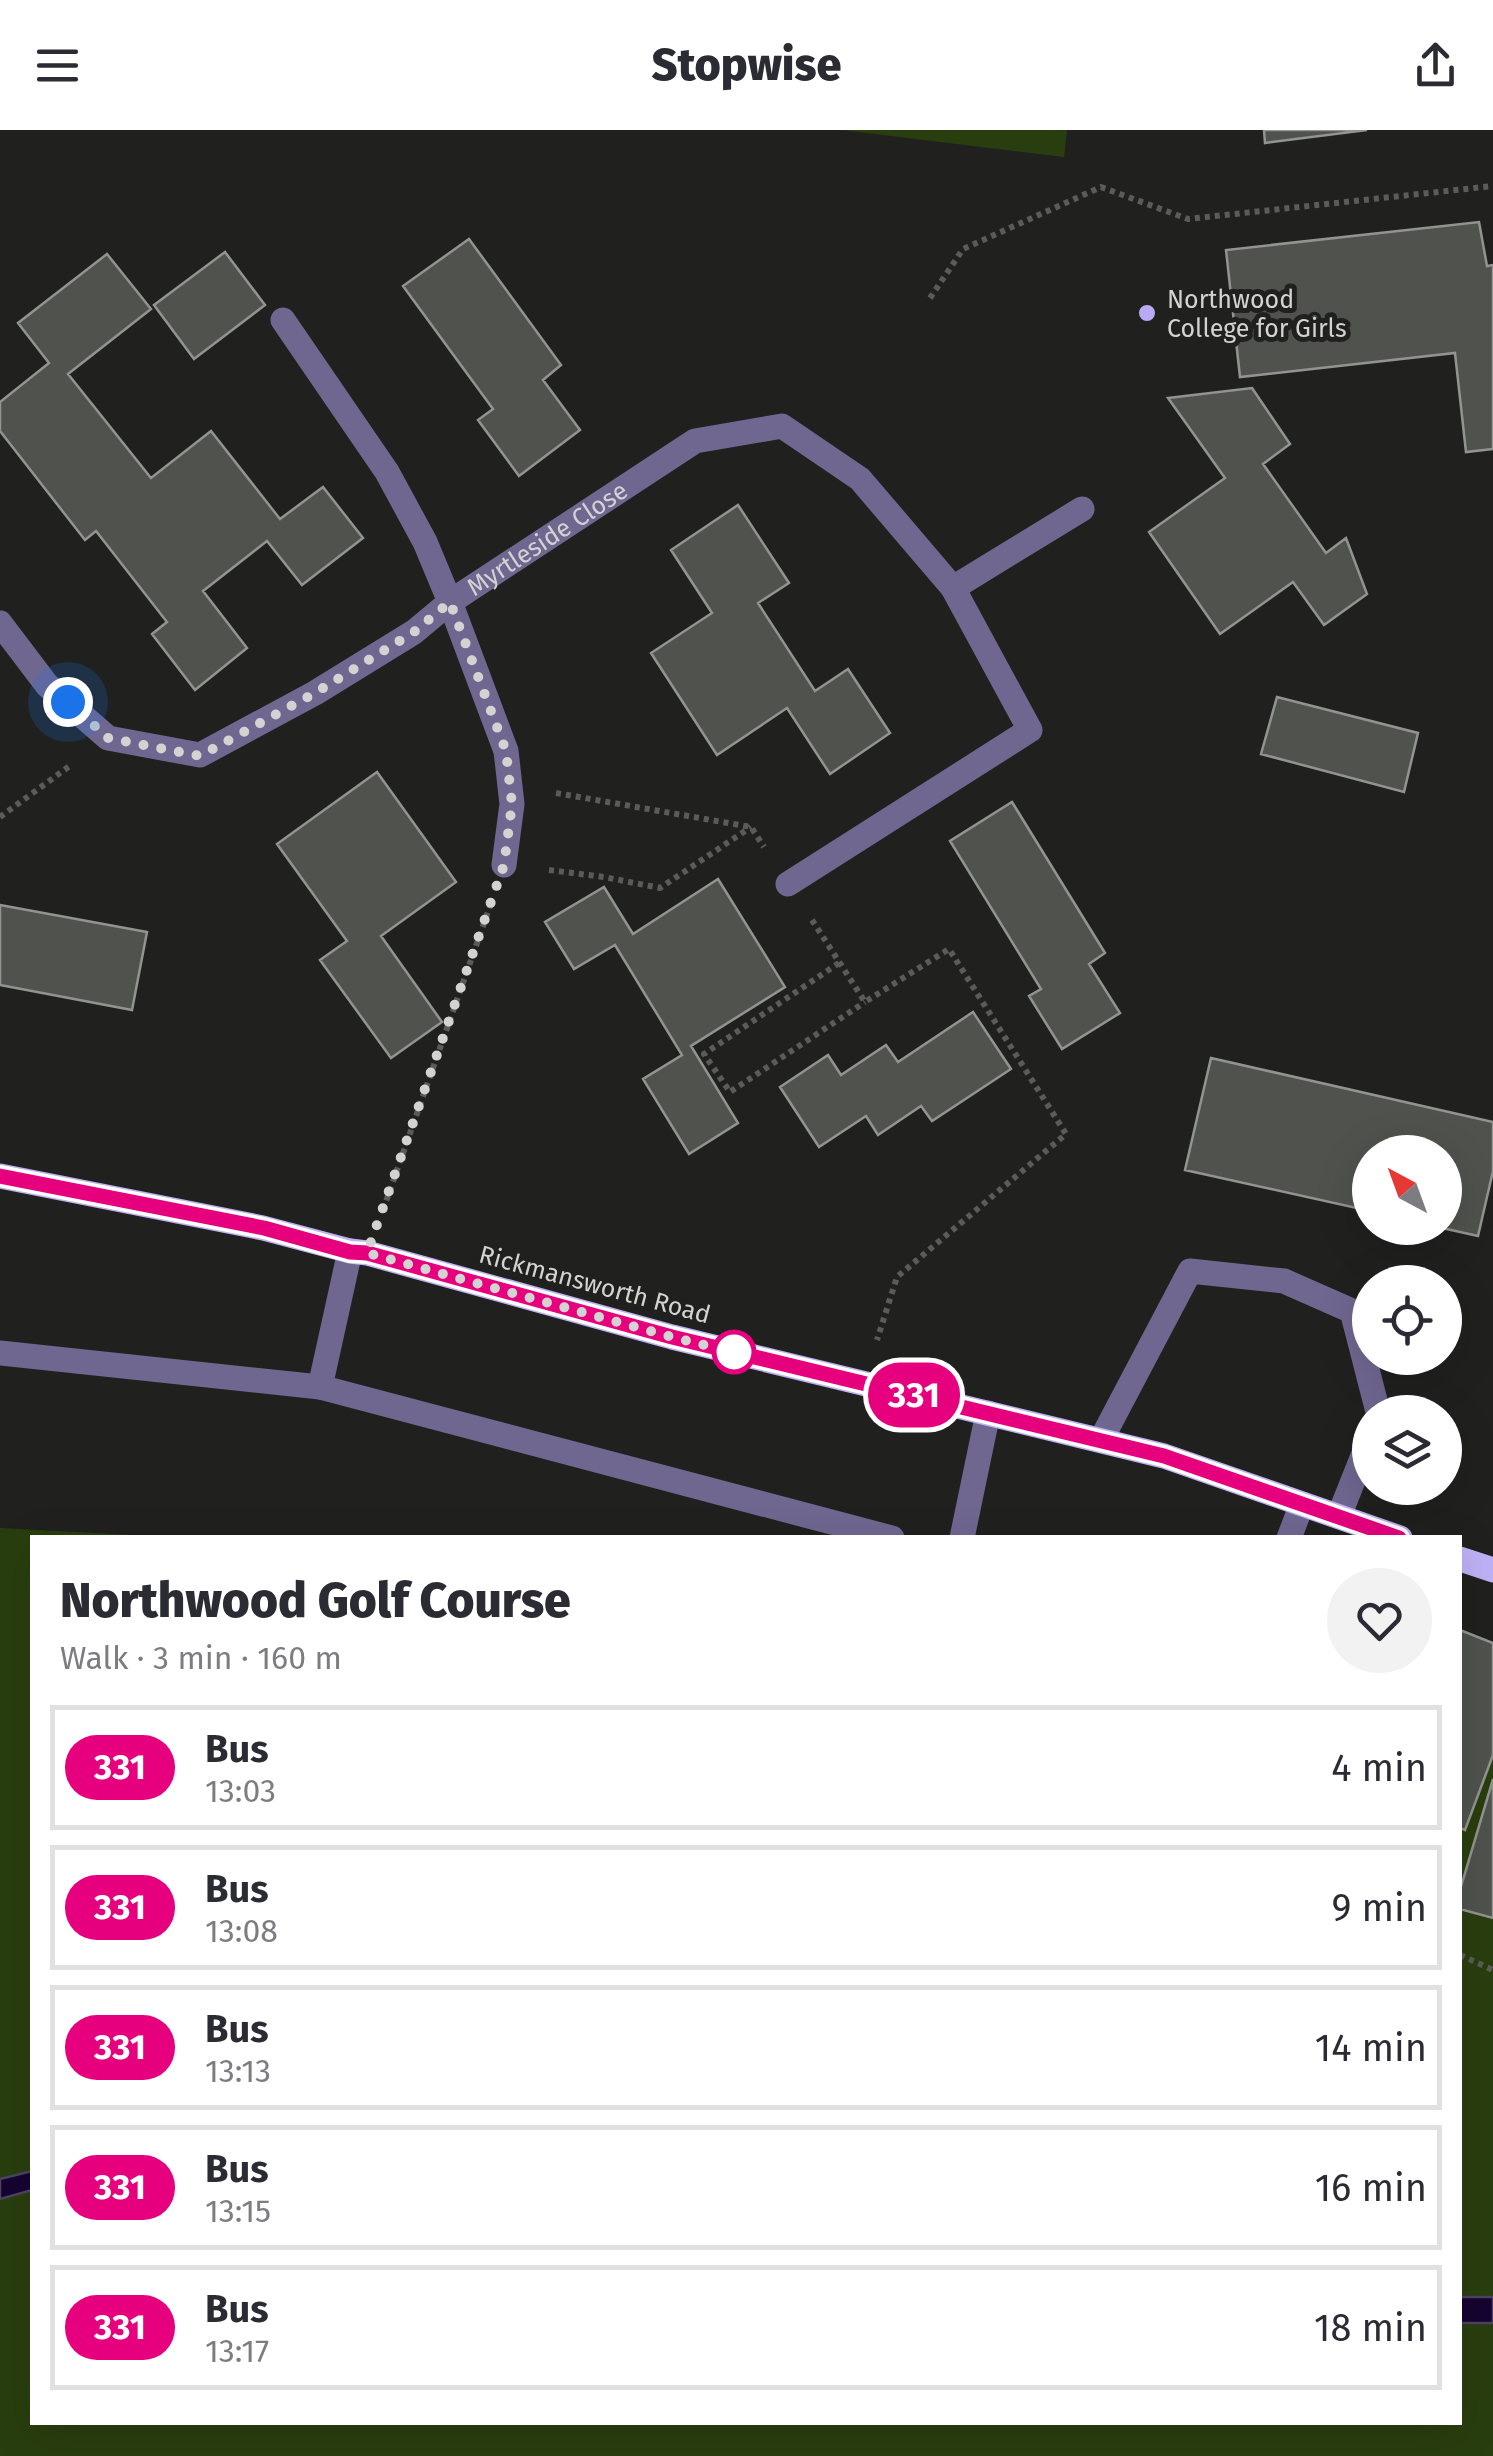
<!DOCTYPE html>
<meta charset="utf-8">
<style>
:root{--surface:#fff;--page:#f2f2f3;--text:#2b2b33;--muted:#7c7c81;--line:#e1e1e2}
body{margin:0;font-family:"Fira Sans",sans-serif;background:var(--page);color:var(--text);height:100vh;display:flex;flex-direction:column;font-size:38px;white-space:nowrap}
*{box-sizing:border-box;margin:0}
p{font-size:32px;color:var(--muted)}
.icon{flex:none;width:55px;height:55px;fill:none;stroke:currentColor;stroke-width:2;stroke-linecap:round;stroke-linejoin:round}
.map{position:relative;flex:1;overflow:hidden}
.details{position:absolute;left:30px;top:1405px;width:1432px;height:890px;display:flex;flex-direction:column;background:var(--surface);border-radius:0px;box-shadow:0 10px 40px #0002}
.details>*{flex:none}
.badge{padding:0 20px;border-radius:32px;font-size:35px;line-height:65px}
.needle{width:65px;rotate:319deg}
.controls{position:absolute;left:1352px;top:1005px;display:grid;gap:20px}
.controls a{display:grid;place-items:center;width:110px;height:110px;border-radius:50%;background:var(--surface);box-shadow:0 10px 40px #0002;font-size:50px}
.you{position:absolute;width:50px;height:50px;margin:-25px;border:8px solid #fff;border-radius:50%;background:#1a73e8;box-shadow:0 0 0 15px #1a73e833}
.map>.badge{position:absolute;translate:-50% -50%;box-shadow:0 0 0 5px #fff}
.round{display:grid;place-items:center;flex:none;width:105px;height:105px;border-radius:52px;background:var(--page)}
.overview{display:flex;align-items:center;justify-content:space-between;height:170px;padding:0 30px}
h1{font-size:48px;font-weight:800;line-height:75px}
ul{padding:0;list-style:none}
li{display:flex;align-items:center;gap:30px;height:125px;margin:0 20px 15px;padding:0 10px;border:5px solid var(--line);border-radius:0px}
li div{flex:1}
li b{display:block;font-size:38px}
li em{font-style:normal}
li .badge{min-width:110px;font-weight:700;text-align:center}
header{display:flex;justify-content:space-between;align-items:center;height:130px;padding:0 30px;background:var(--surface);font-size:45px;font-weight:800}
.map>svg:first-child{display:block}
</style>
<header><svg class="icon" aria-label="menu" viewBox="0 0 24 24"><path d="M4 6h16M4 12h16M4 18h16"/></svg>Stopwise<svg class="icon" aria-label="share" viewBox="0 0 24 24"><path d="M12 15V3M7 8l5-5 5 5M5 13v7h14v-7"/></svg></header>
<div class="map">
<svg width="1493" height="2326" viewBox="0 0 1493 2326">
<rect width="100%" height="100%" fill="#20211f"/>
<path fill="#293e0e" d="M842 0H1067L1064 27Z
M0 1398 169 1407 32 1408V2292H1460V1598L1493 1603V2326H0Z"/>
<path fill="#150431" stroke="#4e4261" stroke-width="2.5" d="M32 2041V2060L0 2069V2049Z
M1460 2167H1493V2193H1460Z"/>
<path fill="#50524e" stroke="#929490" stroke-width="2.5" d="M1264 0H1367L1265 13Z
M1479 92 1487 136 1493 135V319L1466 322 1455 223 1240 247 1226 120Z
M469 109 561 235 543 250 580 300 519 346 478 290 493 279 403 156Z
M225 122 265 175 194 229 154 175Z
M107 124 151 179 68 244 151 348 211 301 280 389 323 357 363 408 302 455 267 411 203 461 247 518 195 560 152 504 167 492 96 401 85 410 0 301V272L49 233 18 193Z
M1252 258 1290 314 1263 334 1326 423 1346 408 1367 464 1324 495 1293 452 1220 504 1149 402 1225 348 1168 268Z
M738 375 789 453 758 473 815 561 848 539 890 603 830 644 787 578 717 625 651 523 712 483 671 420Z
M1277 567 1418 603 1404 662 1261 624Z
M377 642 456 752 381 806 442 892 391 928 320 830 347 811 277 714Z
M1012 672 1105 823 1089 834 1120 883 1062 919 1029 866 1041 859 950 711Z
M718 749 785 857 691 916 738 993 689 1024 643 949 682 925 615 815 574 839 545 792 604 757 633 804Z
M0 775 147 802 132 880 0 855Z
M973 882 1011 939 932 991 921 976 878 1005 866 986 819 1017 780 957 828 925 841 945 886 915 898 932Z
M1211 928 1493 992V1041L1478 1106 1442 1098H1445V1022H1370V1081L1185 1040Z
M1460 1500 1493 1513V1625L1465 1700 1460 1698Z
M1493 1649V1788L1460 1779V1760Z"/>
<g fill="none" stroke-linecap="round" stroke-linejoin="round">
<path stroke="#5b5c5a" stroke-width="6" stroke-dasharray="5 5" stroke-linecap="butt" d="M930 168 963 119 1101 57 1188 89 1493 56
M556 663 751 697 764 717
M0 687 71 635
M549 740 604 747 660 758 751 697
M812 790 865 872 949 819 1066 1004 897 1147 877 1210
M839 833 704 924 730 962 865 872
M383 1080 490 776
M1460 1825 1493 1840"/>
<g stroke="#706791" stroke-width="25">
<path d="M283 190 387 342 425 412 450 472 506 621 512 674 504 735"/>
<path d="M953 458 1082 379"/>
<path id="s1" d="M0 493 47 555 108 608 200 625 315 563 414 502 450 472 695 311 782 296 860 349 953 458 1030 600 788 754"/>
<path d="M350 1121 320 1257 892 1408"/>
<path d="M0 1223 320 1257"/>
<path d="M1101 1310 1190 1141 1284 1151 1352 1181 1378 1282"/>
<path d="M1339 1386 1370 1308"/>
<path d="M962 1408 988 1283"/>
<path d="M1289 1408 1302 1374"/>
</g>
<path stroke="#bfb1f6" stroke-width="25" d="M0 1046 263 1098 350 1121 367 1123 672 1207 1164 1326 1400 1408
M1460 1429 1493 1440"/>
</g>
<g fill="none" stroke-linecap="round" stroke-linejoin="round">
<defs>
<path id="line" d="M0 1046 264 1098 350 1122 367 1123 672 1207 1164 1326 1399 1408"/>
</defs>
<use href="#line" stroke="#fff" stroke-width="22"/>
<use href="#line" stroke="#e6007e" stroke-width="15"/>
<path stroke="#d3d4d2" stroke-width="10" stroke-dasharray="0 18" d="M68 572 108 608 200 626 315 563 414 502 450 472 506 621 512 674 504 735 367 1123 672 1207 749 1226 734 1222"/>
</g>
<circle fill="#baaaf6" stroke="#20211f" stroke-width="4" cx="1147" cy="183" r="10"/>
<circle fill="#fff" stroke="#e6007e" stroke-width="5" cx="734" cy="1222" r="20"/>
<g text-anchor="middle" stroke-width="10" stroke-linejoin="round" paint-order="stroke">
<g font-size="25" fill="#d3d4d2" stroke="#20211f" text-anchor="start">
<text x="1167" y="178">Northwood<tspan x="1167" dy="29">College for Girls</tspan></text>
</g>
<g font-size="25" fill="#d3d4d2" stroke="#20211f">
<text dy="9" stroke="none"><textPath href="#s1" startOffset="662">Myrtleside Close</textPath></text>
<text transform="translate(595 1154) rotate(15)" y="9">Rickmansworth Road</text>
</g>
</g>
</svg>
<div class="controls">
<a><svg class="needle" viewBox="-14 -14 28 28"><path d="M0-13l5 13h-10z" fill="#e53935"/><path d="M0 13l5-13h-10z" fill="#7c7c81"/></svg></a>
<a><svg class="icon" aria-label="locate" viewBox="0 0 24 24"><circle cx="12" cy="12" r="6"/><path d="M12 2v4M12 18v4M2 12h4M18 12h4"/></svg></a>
<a><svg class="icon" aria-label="layers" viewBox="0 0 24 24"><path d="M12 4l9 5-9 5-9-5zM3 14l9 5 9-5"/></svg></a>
</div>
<div class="you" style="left:68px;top:572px"></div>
<b class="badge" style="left:914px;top:1265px;background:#e6007e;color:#fff">331</b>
<section class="details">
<div class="overview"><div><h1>Northwood Golf Course</h1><p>Walk · 3 min · 160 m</p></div><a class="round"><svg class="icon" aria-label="heart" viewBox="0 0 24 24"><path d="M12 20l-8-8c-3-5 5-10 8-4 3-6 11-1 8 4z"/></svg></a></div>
<ul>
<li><span class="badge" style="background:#e6007e;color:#fff">331</span><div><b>Bus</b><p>13:03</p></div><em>4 min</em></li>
<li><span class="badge" style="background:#e6007e;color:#fff">331</span><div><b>Bus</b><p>13:08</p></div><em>9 min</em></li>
<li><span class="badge" style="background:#e6007e;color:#fff">331</span><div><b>Bus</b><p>13:13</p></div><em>14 min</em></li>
<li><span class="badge" style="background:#e6007e;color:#fff">331</span><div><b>Bus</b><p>13:15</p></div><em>16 min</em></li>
<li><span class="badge" style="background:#e6007e;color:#fff">331</span><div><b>Bus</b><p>13:17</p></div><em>18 min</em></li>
</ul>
</section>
</div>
